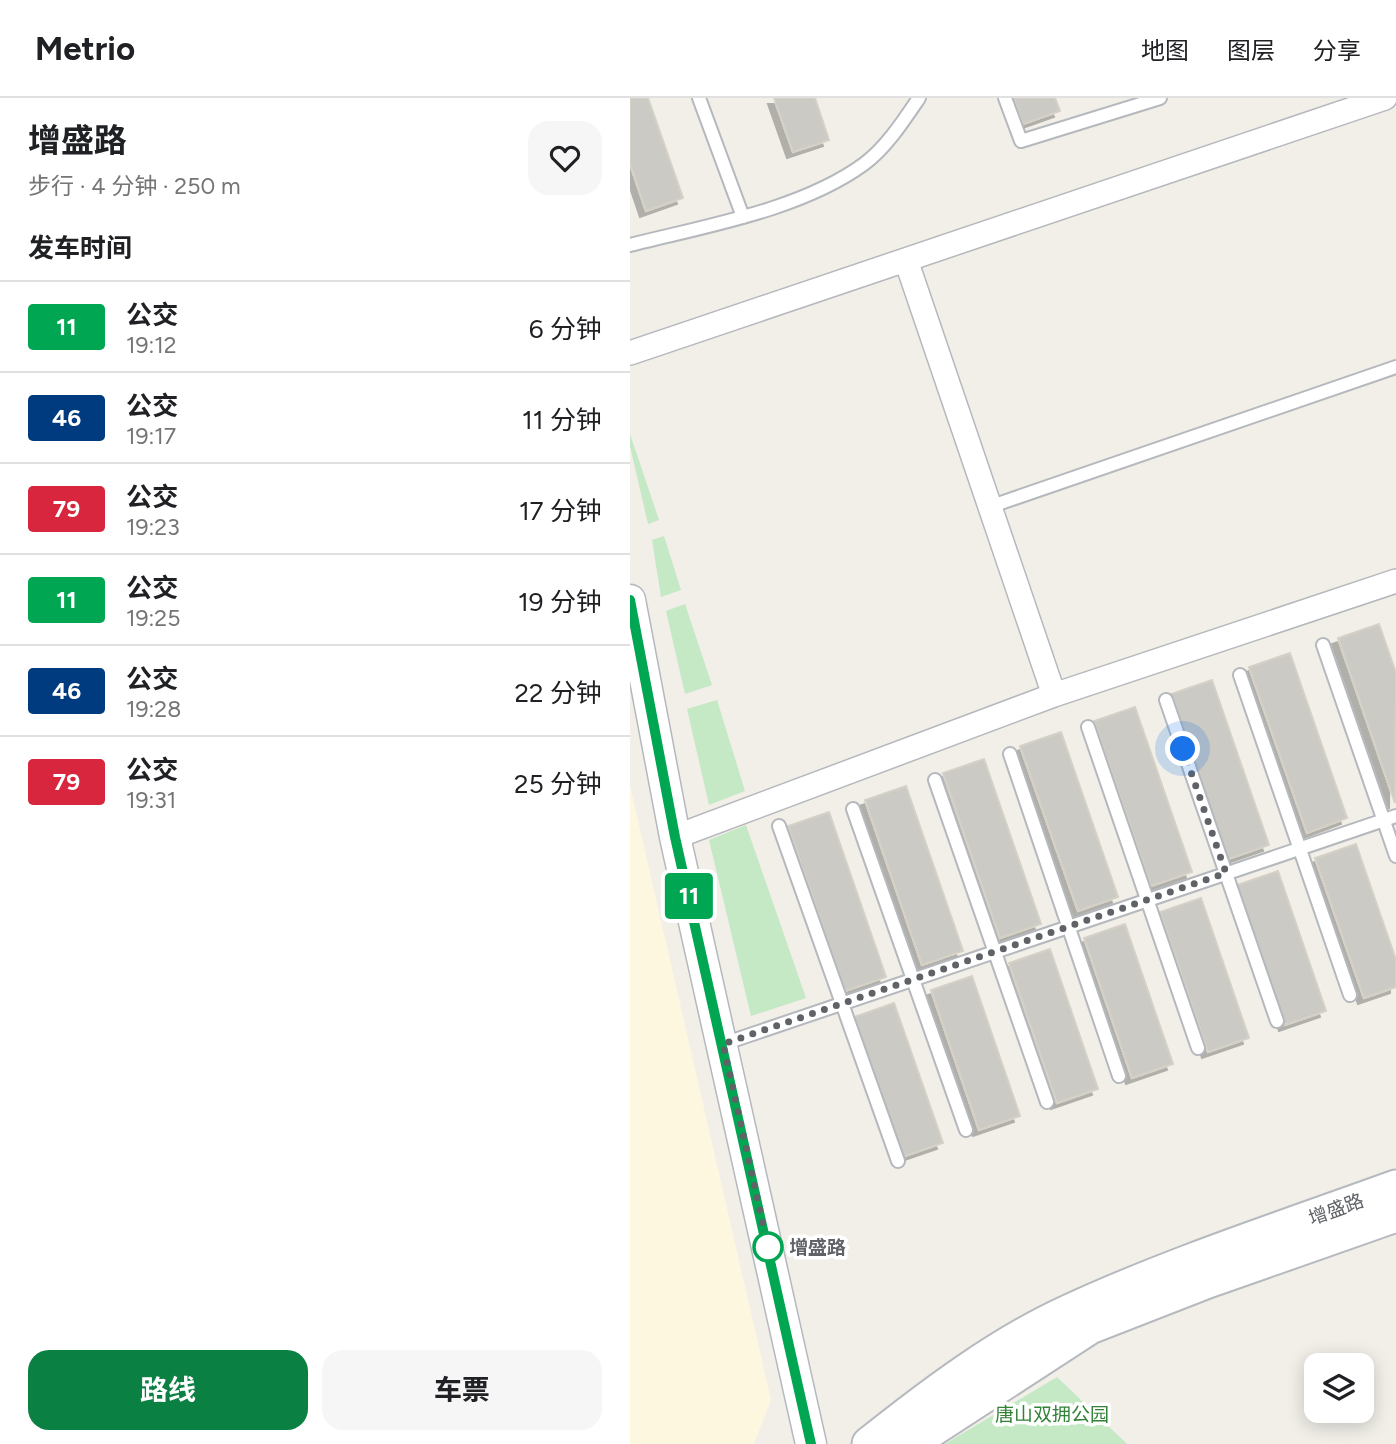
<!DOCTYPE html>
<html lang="zh">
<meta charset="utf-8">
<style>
:root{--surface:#fff;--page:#f6f6f6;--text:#202124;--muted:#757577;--line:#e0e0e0;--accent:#0b8043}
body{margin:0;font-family:Figtree,"Noto Sans SC",sans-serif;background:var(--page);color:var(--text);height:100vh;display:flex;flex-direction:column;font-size:26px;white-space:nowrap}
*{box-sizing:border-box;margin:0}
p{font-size:23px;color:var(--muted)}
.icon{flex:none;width:38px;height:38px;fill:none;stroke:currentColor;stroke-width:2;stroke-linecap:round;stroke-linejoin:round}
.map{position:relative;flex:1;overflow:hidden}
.sheet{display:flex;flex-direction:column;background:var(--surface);width:630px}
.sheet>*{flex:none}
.badge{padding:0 14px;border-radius:5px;font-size:24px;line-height:46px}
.tools{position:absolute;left:674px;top:1255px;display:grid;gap:14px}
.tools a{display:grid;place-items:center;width:70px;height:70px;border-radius:14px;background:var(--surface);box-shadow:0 4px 18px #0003;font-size:35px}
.you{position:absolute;width:35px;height:35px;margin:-18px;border:5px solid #fff;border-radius:50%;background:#1a73e8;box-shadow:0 0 0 10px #1a73e833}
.map>.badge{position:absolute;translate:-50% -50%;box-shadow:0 0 0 4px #fff}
h2{padding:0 28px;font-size:26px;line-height:63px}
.round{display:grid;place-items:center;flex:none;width:74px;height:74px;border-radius:21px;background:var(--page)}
.headline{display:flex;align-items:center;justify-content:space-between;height:119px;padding:0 28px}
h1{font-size:33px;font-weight:700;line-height:52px}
.action{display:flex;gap:14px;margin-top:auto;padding:14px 28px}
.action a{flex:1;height:80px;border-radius:21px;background:var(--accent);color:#fff;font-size:28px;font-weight:700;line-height:80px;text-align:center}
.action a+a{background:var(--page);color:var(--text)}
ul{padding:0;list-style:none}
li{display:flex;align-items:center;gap:21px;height:91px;padding:0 28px;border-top:2px solid var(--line)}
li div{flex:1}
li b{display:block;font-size:26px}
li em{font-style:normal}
li .badge{min-width:77px;font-weight:700;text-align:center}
header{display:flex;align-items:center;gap:42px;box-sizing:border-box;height:98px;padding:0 35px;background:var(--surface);border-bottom:2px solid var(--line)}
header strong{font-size:33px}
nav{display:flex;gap:38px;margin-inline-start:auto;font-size:24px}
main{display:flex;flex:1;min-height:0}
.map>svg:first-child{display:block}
</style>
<header>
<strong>Metrio</strong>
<nav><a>地图</a><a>图层</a><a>分享</a></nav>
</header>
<main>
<section class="sheet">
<div class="headline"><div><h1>增盛路</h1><p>步行 · 4 分钟 · 250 m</p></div><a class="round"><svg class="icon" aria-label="heart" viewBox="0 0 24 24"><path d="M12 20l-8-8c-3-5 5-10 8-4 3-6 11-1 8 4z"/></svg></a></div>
<h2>发车时间</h2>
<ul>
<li><span class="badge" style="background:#00a651;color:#fff">11</span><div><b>公交</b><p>19:12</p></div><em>6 分钟</em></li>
<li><span class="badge" style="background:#003b80;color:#fff">46</span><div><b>公交</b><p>19:17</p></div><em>11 分钟</em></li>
<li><span class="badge" style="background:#d7263d;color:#fff">79</span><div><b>公交</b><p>19:23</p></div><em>17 分钟</em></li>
<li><span class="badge" style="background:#00a651;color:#fff">11</span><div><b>公交</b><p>19:25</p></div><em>19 分钟</em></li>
<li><span class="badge" style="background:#003b80;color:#fff">46</span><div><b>公交</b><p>19:28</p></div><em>22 分钟</em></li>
<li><span class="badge" style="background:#d7263d;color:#fff">79</span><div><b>公交</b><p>19:31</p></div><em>25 分钟</em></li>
</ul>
<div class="action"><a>路线</a><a>车票</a></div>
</section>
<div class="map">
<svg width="766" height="1346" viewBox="0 0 766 1346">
<defs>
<filter id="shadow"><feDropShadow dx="-6" dy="6" stdDeviation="0" flood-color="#0004"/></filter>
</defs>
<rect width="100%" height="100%" fill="#f1efe8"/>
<path fill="#fef7e0" d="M0 688 141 1302 124 1346H0Z"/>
<path fill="#c5e8c5" d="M0 336 29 422 18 426 0 348Z
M34 438 51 492 31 499 22 442Z
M55 506 82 587 55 596 36 513Z
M87 602 115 693 79 707 57 611Z
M116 727 176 900 121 918 79 742Z
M427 1279 497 1346H315Z"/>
<path fill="#cccac5" stroke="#d6d1c6" stroke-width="2" filter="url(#shadow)" d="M0 0H18L53 100 16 113 0 66Z
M144 0H185L199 42 163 54Z
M384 0H425L430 13 393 26Z
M749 526 766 575 765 705 708 540Z
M660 555 717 720 677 735 619 569Z
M582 582 639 747 598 761 541 596Z
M505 609 562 774 521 788 464 623Z
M431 634 488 799 448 813 390 648Z
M354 661 411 826 370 840 313 675Z
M276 688 333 853 292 867 235 702Z
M199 714 256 879 215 893 158 728Z
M726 746 766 862V889L734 900 685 760Z
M648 773 696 913 655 927 607 787Z
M571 800 619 940 578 954 530 814Z
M495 826 543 966 502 980 454 840Z
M420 851 468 991 427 1005 379 865Z
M342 878 390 1018 349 1032 301 892Z
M264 905 313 1045 272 1059 224 919Z"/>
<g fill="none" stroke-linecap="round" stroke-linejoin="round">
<defs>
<path id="service" d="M69 0 113 119
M375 0 391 43 530 0
M0 147C75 128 171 112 234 66 256 50 274 22 289 0
M359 409 766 269
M693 547 766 758
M610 577 720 897
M536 602 647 923
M458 629 568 950
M380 656 489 978
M305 682 417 1004
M223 711 336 1032
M149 728 268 1063
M93 946 766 718"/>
<path id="minor" d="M276 162 424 597
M0 255 755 0
M45 739 424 597 766 483"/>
<path id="tertiary" d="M0 502 45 739 181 1346"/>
<path id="secondary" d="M239 1346C299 1298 368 1246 438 1214 544 1165 656 1129 766 1089
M280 1346 460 1229 578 1183 766 1117"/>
</defs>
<use href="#service" stroke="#b5b8bc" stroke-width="16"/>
<use href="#minor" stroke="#b5b8bc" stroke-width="26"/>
<use href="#tertiary" stroke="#b5b8bc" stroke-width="33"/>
<use href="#secondary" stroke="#b6babf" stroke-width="37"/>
<use href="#service" stroke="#fff" stroke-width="12"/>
<use href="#minor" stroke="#fff" stroke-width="23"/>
<use href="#tertiary" stroke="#fff" stroke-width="30"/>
<use href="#secondary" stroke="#fff" stroke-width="33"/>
</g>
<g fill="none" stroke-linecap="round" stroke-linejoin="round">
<defs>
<path id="line" d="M0 502 45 739 181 1346"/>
</defs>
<use href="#line" stroke="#fff" stroke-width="16"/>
<use href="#line" stroke="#00a651" stroke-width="10"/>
<path stroke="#5f6368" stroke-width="7" stroke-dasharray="0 12.6" d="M138 1149 93 946 596 775 553 651"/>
</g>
<circle fill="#fff" stroke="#00a651" stroke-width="3.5" cx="138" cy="1149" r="14"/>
<g text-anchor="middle" stroke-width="7" stroke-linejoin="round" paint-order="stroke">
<g font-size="19" fill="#5f6368" stroke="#fff">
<text transform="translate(706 1111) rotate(-20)" y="7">增盛路</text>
</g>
<g font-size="19" font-weight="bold" fill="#5f6368" stroke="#fff" text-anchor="start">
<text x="159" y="1156">增盛路</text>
</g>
<g font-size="19" fill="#348238" stroke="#fff">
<text x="422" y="1323">唐山双拥公园</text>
</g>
</g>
</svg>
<div class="tools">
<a><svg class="icon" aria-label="layers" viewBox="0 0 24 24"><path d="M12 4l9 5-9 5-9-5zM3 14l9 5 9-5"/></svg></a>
</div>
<div class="you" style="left:553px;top:651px"></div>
<b class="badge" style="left:59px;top:798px;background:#00a651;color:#fff">11</b>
</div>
</main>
